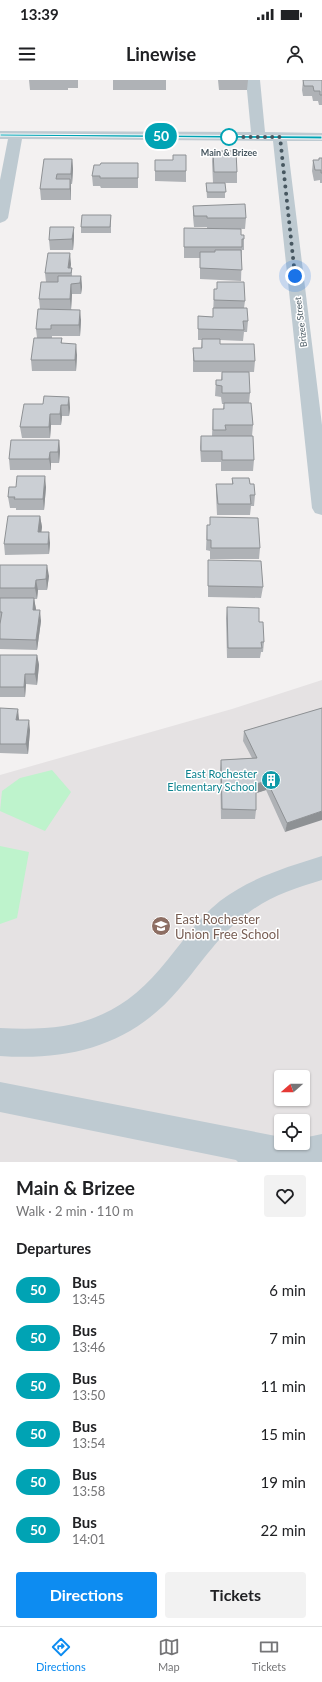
<!DOCTYPE html>
<meta charset="utf-8">
<style>
:root{--surface:#fff;--page:#f2f2f2;--text:#202124;--muted:#757577;--line:#e0e0e0;--accent:#0d8cf1}
body{margin:0;font-family:Lato,sans-serif;background:var(--page);color:var(--text);height:100vh;display:flex;flex-direction:column;font-size:15px;white-space:nowrap}
*{box-sizing:border-box;margin:0}
p{font-size:13px;color:var(--muted)}
.icon{flex:none;width:22px;height:22px;fill:none;stroke:currentColor;stroke-width:2;stroke-linecap:round;stroke-linejoin:round}
.map{position:relative;height:1082px;overflow:hidden}
.details{display:flex;flex-direction:column;background:var(--surface);flex:1}
.details>*{flex:none}
.badge{padding:0 8px;border-radius:13px;font-size:14px;line-height:26px}
.needle{width:26px;rotate:250deg}
.buttons{position:absolute;left:274px;top:990px;display:grid;gap:8px}
.buttons a{display:grid;place-items:center;width:36px;height:36px;border-radius:4px;background:var(--surface);box-shadow:0 1px 3px #0004;font-size:20px}
.you{position:absolute;width:20px;height:20px;margin:-10px;border:3px solid #fff;border-radius:50%;background:#1a73e8;box-shadow:0 0 0 6px #1a73e833}
.map>.badge{position:absolute;translate:-50% -50%;box-shadow:0 0 0 2px #fff}
h2{padding:0 16px;font-size:15px;line-height:36px}
.round{display:grid;place-items:center;flex:none;width:42px;height:42px;border-radius:4px;background:var(--page)}
.headline{display:flex;align-items:center;justify-content:space-between;height:68px;padding:0 16px}
h1{font-size:19px;font-weight:700;line-height:30px}
.primary-button{display:flex;gap:8px;margin-top:auto;padding:8px 16px}
.primary-button a{flex:1;height:46px;border-radius:4px;background:var(--accent);color:#fff;font-size:16px;font-weight:700;line-height:46px;text-align:center}
.primary-button a+a{background:var(--page);color:var(--text)}
ul{padding:0;list-style:none}
li{display:flex;align-items:center;gap:12px;height:48px;padding:0 16px}
li div{flex:1}
li b{display:block;font-size:15px}
li em{font-style:normal}
li .badge{min-width:44px;font-weight:700;text-align:center}
.status{display:flex;justify-content:space-between;align-items:center;height:28px;padding:0 20px;background:var(--surface);direction:ltr}
.status svg{height:11px;fill:currentColor}
header{display:flex;justify-content:space-between;align-items:center;height:52px;padding:0 16px;background:var(--surface);font-size:18px;font-weight:700}
.tab-bar{display:flex;justify-content:space-around;align-items:center;height:56px;border-top:1px solid var(--line);background:var(--surface);font-size:11px;color:var(--muted)}
.tab-bar a{display:grid;justify-items:center;gap:2px}
.tab-bar .selected{color:var(--accent)}
.map>svg:first-child{display:block}
</style>
<div class="status"><b>13:39</b><svg viewBox="0 0 49 12"><path d="M0 12V9h3v3zM5 12V6h3v6zM10 12V3h3v9zM15 12V0h3v12zM26 1h20v11H26zM47 4h2v5h-2z"/></svg></div>
<header><svg class="icon" aria-label="menu" viewBox="0 0 24 24"><path d="M4 6h16M4 12h16M4 18h16"/></svg>Linewise<svg class="icon" aria-label="person" viewBox="0 0 24 24"><circle cx="12" cy="8" r="4"/><path d="M4 21q1-7 8-7t8 7"/></svg></header>
<div class="map">
<svg width="322" height="1082" viewBox="0 0 322 1082">
<rect width="100%" height="100%" fill="#f3f1f1"/>
<path fill="#e5e2e3" fill-rule="evenodd" d="M322 600V1082H0V695L232 629ZM281 997H303V1019H281ZM281 1041H303V1063H281Z"/>
<path fill="#bef3cc" d="M52 690 71 712 45 751 0 731 2 711 20 698Z
M0 766 29 772 17 838 0 844Z"/>
<g fill="none" stroke-linecap="round" stroke-linejoin="round">
<path fill="#becad1" fill-rule="evenodd" d="M246 0H260L265 52 322 53V61H287L322 345V435L315 433 312 428 273 61 22 59 8 138 5 141 0 143V100L8 59H0V51L251 52Z
M322 776V800C296 808 270 816 248 833 219 854 202 883 179 909 132 965 71 981 0 976V948C67 952 115 942 160 889 180 866 196 840 220 821 250 798 287 787 322 776Z
M0 1002 281 1057V1063H303V1058L322 1054V1082H238L236 1080 0 1032Z"/>
</g>
<path fill="#afb2b6" d="M29 0H78V8H68V10H30Z
M113 0H166V10H113Z
M218 0H248L247 10H219Z
M303 0H322V25H319L318 21H313L312 16H303L302 10Z
M213 71 237 92V103H225V118H207L206 103H213L212 81Z
M319 78H322V103H320V100L314 101 312 91 313 80H319Z
M72 79 73 89 72 104H71V120H41L40 109Z
M155 80 186 91V102L155 101Z
M138 93V108H101L100 106H93L92 96Z
M193 126 246 138 245 149H241V155L244 159V170H242L241 201 200 199V178H184V148L207 149V147H194L193 137Z
M111 135V153H81V147Z
M74 157 73 170H50L49 160Z
M71 184 70 188H72V196H81L82 207 81 214H72L71 229 81 240 80 256H52V258H62V263L77 275 76 291H32L31 280 37 258 36 249 40 229 39 219 46 202 45 193Z
M214 209 245 221 244 228 248 241 247 252H244L243 261 220 260V264L255 281 254 292H237L250 313 249 323 253 345 252 356 254 380 253 391H221V382H201L200 367 201 356H212L213 329H223L224 324H222L221 317 215 316 216 300H221L222 292H193V268H201L202 260H198V236L213 237Z
M69 317 70 328 69 336H62L61 345H51L50 358H22L20 347 43 324Z
M59 360 60 371 59 383H51V390H10L9 379Z
M232 398 250 404 255 415 254 426H251L250 435H217L216 415V404H232Z
M16 407H46L44 430H16V428H10L8 417Z
M40 436 42 447 41 452 50 463 49 474 5 475 4 464Z
M210 437 260 468 259 479H210V471L206 470 207 445H210Z
M208 480 263 507 261 518 208 517Z
M0 485 49 496 47 510H38L37 519H34L36 530 41 541 37 570 0 569Z
M227 527 259 542 264 562 263 572H261L260 578H227L226 538Z
M0 575H37L39 585 37 605 26 604 25 617H0Z
M0 628 19 639V640L30 650 28 674 0 673Z
M322 628 285 752 266 710 256 713V730L255 739H221L220 689 221 680 252 678 243 661 244 651Z"/>
<path fill="#8e9194" d="M72 79 73 89 72 104 71 94Z
M70 99 71 110V120L70 109Z
M74 147V157L73 170 72 159Z
M70 173 71 184 70 193 68 188Z
M81 196 82 207 81 214 80 203Z
M71 204 72 214 71 230 70 219Z
M80 230 81 240 80 256 79 245Z
M76 264 77 275 76 291 75 280Z
M69 317 70 328 69 336 68 325Z
M61 325 62 336 61 345 60 334Z
M50 334 51 345 50 358 49 347Z
M59 360 60 371 59 383 58 372Z
M50 372 51 383V390L49 379Z
M45 396 46 407 44 430 43 419Z
M40 436 42 447 40 463 38 452Z
M49 452 50 463 49 474 48 464Z
M47 485 49 496 47 510 46 499Z
M36 500 38 510 37 519 35 508Z
M34 518 36 529 34 540 33 530Z
M40 530 41 541 37 570 36 560Z
M37 575 39 585 37 605 35 594Z
M25 594 26 604 25 617 24 607Z
M18 629 19 639 18 650 16 640Z
M29 640 30 650 28 674 26 664Z
M267 701 266 710 254 714 256 704Z
M322 731V740L285 752 287 743Z"/>
<path fill="#cbcfd4" stroke="#8e9194" d="M303 0H322V15H320V11H314L313 6H304Z
M213 71H236L237 92H214Z
M173 75H186V91H155V80H173Z
M319 78H322V93H321V90H315L313 80H319Z
M44 79H72L71 94H57L56 99H70V109H40Z
M101 83H138V98H100V96H92L94 85H100Z
M206 103H225L226 112H207Z
M245 124 246 138H207V136H194L193 126Z
M82 135H111L110 147H81Z
M50 147H74L72 159 49 160Z
M184 148 241 149V155H244V159H242V167H184Z
M215 170H241L242 190 200 188V172H215Z
M48 173H70L68 188H72L71 193H45Z
M58 196H81L80 203 71 204 70 219H39L41 202H58Z
M217 202H244L245 221 214 220V209H217Z
M213 228H247L248 241H243L244 250 198 249V236L213 237Z
M38 229 80 230 79 245H51V249H36Z
M34 258H62L61 263 76 264 75 280H31Z
M202 259H220V264H254L255 281H194L193 268H202Z
M222 292H249L250 313H222V306L216 305V300H222Z
M44 316 69 317 68 325H61L60 334H50L49 347H20L24 324H43Z
M224 323H251L253 345H225L226 350H213V329H224Z
M201 356H253L254 380H222V371H201Z
M11 360H59L58 372H50L49 379H9Z
M17 396H45L43 419H14L15 417H8L9 407H16Z
M232 398H249L250 404H254L255 415H250L251 424H218L216 404H233Z
M8 436H40L38 452H49L48 464H4Z
M210 437 258 438 260 468H211V460H207V445H210Z
M208 480 261 481 263 507 208 506Z
M0 485H47L46 499 36 500 35 508H0Z
M0 518H34L33 530H40L36 560 0 559V544L2 532H0Z
M227 527 259 528V542H263L264 562H261L262 568H228Z
M0 575H37L35 594H25L24 607H0Z
M0 628 18 629 16 640H29L26 664H0Z
M322 628V731L287 743 267 701 256 704V730L222 729 221 680 257 678 244 651Z"/>
<path fill="#00a3b4" stroke="#fff" d="M0 54 322 56V59L0 56Z"/>
<g fill="none" stroke-linecap="round" stroke-linejoin="round">
<path stroke="#475760" stroke-width="4" stroke-dasharray="0 7.2" d="M229 57H280L295 196"/>
</g>
<defs>
<symbol id="building-disc" viewBox="-11 -11 22 22"><circle r="9.5" fill="#0f9aa8" stroke="#fff"/><path d="M-4-6H4V6H1V3H-1V6H-4ZM-2.5-4.3h1.7v1.8h-1.7ZM.8-4.3h1.7v1.8H.8ZM-2.5-1h1.7V.8h-1.7ZM.8-1h1.7V.8H.8Z" fill="#fff"/></symbol>
<symbol id="school-disc" viewBox="-11 -11 22 22"><circle r="9.5" fill="#8d6e63" stroke="#fff"/><path d="M0-5L7-2L0 1L-7-2ZM-4 1L0 2.5L4 1V4Q0 6-4 4Z" fill="#fff"/></symbol>
</defs>
<g fill-rule="evenodd">
<use href="#building-disc" x="260" y="689" width="22" height="22"/>
<use href="#school-disc" x="150" y="835" width="22" height="22"/>
</g>
<circle fill="#fff" stroke="#00a3b4" stroke-width="2" cx="229" cy="57" r="8"/>
<g text-anchor="middle" stroke-width="3" stroke-linejoin="round" paint-order="stroke">
<g font-size="9" font-weight="bold" fill="#475760" stroke="#fff">
<text x="229" y="76">Main &amp; Brizee</text>
</g>
<g font-size="9" fill="#475760" stroke="#fff">
<text transform="translate(301 242) rotate(-97)" y="3">Brizee Street</text>
</g>
<g font-size="11" fill="#0d838f" stroke="#fff" text-anchor="end">
<text x="257" y="698">East Rochester<tspan x="257" dy="13">Elementary School</tspan></text>
</g>
<g font-size="13" fill="#785e54" stroke="#fff" text-anchor="start">
<text x="175" y="844">East Rochester<tspan x="175" dy="15">Union Free School</tspan></text>
</g>
</g>
</svg>
<div class="buttons">
<a><svg class="needle" viewBox="-14 -14 28 28"><path d="M0-13l5 13h-10z" fill="#e53935"/><path d="M0 13l5-13h-10z" fill="#757577"/></svg></a>
<a><svg class="icon" aria-label="locate" viewBox="0 0 24 24"><circle cx="12" cy="12" r="6"/><path d="M12 2v4M12 18v4M2 12h4M18 12h4"/></svg></a>
</div>
<div class="you" style="left:295px;top:196px"></div>
<b class="badge" style="left:161px;top:56px;background:#00a3b4;color:#fff">50</b>
</div>
<section class="details">
<div class="headline"><div><h1>Main &amp; Brizee</h1><p>Walk · 2 min · 110 m</p></div><a class="round"><svg class="icon" aria-label="heart" viewBox="0 0 24 24"><path d="M12 20l-8-8c-3-5 5-10 8-4 3-6 11-1 8 4z"/></svg></a></div>
<h2>Departures</h2>
<ul>
<li><span class="badge" style="background:#00a3b4;color:#fff">50</span><div><b>Bus</b><p>13:45</p></div><em>6 min</em></li>
<li><span class="badge" style="background:#00a3b4;color:#fff">50</span><div><b>Bus</b><p>13:46</p></div><em>7 min</em></li>
<li><span class="badge" style="background:#00a3b4;color:#fff">50</span><div><b>Bus</b><p>13:50</p></div><em>11 min</em></li>
<li><span class="badge" style="background:#00a3b4;color:#fff">50</span><div><b>Bus</b><p>13:54</p></div><em>15 min</em></li>
<li><span class="badge" style="background:#00a3b4;color:#fff">50</span><div><b>Bus</b><p>13:58</p></div><em>19 min</em></li>
<li><span class="badge" style="background:#00a3b4;color:#fff">50</span><div><b>Bus</b><p>14:01</p></div><em>22 min</em></li>
</ul>
<div class="primary-button"><a>Directions</a><a>Tickets</a></div>
</section>
<nav class="tab-bar">
<a class="selected"><svg class="icon" aria-label="directions" viewBox="0 0 24 24"><path d="M12 3l9 9-9 9-9-9zM9 14v-3h6M13 9l2 2-2 2"/></svg>Directions</a>
<a><svg class="icon" aria-label="map" viewBox="0 0 24 24"><path d="M3 6l6-2 6 2 6-2v14l-6 2-6-2-6 2zM9 4v14M15 6v14"/></svg>Map</a>
<a><svg class="icon" aria-label="tickets" viewBox="0 0 24 24"><path d="M3 7h18v10H3zM15 7v10"/></svg>Tickets</a>
</nav>
